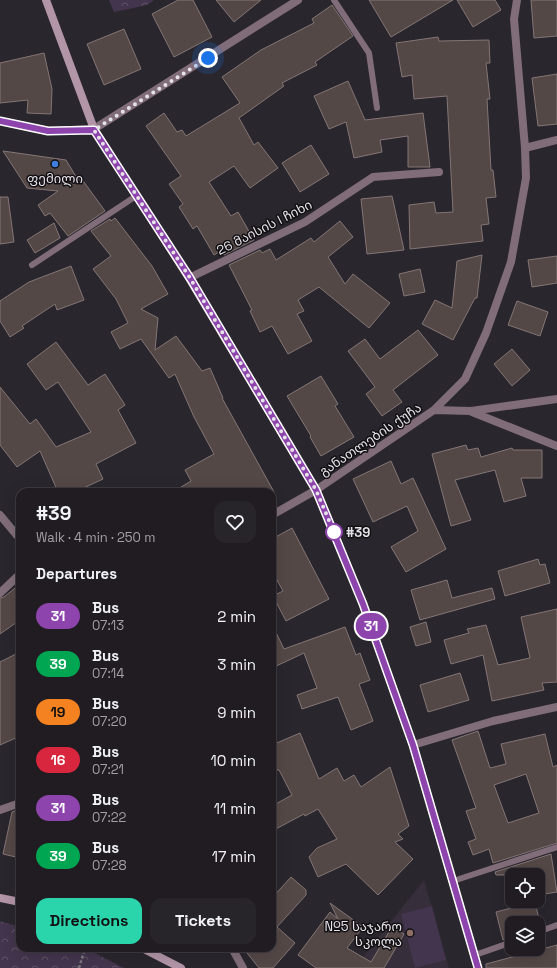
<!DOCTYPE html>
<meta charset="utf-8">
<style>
:root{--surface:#201c22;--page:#28252a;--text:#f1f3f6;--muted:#a2a1a5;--line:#3d3a40;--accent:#2bd5ac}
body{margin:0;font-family:"Space Grotesk","Noto Sans Georgian",sans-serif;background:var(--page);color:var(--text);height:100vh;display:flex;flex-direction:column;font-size:15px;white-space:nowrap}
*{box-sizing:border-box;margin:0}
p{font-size:13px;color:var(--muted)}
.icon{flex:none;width:22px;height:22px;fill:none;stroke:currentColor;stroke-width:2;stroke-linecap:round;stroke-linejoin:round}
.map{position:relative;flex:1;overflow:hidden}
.side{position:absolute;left:16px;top:488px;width:260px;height:464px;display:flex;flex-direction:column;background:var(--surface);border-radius:12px;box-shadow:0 4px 16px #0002,0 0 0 1px var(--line)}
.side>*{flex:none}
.badge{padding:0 8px;border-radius:13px;font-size:14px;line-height:26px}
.buttons{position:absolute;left:505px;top:868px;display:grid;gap:8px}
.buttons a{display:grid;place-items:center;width:40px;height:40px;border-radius:8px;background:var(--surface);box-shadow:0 4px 16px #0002,0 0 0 1px var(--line);font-size:20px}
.you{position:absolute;width:20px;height:20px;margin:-10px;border:3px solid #fff;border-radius:50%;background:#1a73e8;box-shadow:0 0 0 6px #1a73e833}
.map>.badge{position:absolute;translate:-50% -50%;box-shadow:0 0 0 2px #fff}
h2{padding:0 20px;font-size:15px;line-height:36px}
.round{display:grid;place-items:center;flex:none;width:42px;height:42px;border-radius:12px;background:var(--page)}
.overview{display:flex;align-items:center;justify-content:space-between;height:68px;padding:0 20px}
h1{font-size:19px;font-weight:800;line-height:30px}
.primary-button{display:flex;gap:8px;margin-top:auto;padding:8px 20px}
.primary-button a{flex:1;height:46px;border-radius:12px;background:var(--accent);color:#111;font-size:16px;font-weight:800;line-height:46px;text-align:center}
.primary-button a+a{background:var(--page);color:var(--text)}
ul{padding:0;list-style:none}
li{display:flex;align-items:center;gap:12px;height:48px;padding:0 20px}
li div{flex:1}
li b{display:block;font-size:15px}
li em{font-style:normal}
li .badge{min-width:44px;font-weight:700;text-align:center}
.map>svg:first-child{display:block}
</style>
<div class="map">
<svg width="557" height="968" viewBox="0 0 557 968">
<defs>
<pattern id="forest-crowns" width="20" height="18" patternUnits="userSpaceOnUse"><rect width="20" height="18" fill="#43354d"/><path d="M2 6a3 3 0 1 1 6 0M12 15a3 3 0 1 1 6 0" fill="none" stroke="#5e5267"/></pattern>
</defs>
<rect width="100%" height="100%" fill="#2a262e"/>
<path fill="#362e3b" d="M424 880 449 968H354Z"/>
<path fill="url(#forest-crowns)" d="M109 0H154L147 5 114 12Z
M0 921 20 927V948H85L124 968H0Z"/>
<path fill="#43354d" d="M432 906 446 960 415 968 401 914Z"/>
<path fill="#544847" stroke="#837675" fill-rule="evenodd" d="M178 0H193L212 37 174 57 152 14Z
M216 0H261L234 22Z
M369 0H453L391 37Z
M457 0H495L501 10 473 27Z
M531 0H557V36L534 38Z
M332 5 353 36 315 62 317 65 282 83 284 86 239 118 254 145 258 142 278 168 250 188 234 166 209 182 231 216 238 212 254 240 224 255 222 250 214 255 197 226 193 229 179 207 183 204 169 184 181 176 146 126 164 113 177 132 182 130 186 136 240 103 222 77 261 50 314 23 312 19Z
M124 29 141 69 104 85 87 44Z
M438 37 439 41 489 40 490 63H486L490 99H487L491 170H493L496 197 486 198 489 224 481 225 483 241 410 249 409 205 434 202 436 213 453 212 448 115 447 96 414 99 412 75 402 77 396 43Z
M44 53 52 89 51 114 27 113 28 100 0 103V63Z
M557 74V124L538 126 532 78Z
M348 81 365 120 423 113 430 167H408V136L380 140 382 152 354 158 346 122 329 129 314 96Z
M311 145 329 174 300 192 282 163Z
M3 151 66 160 78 180 81 178 105 211 68 236 50 213 45 216 38 205 58 191 27 188Z
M392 196 404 250 367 254 361 199Z
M0 197H8L14 242 0 244Z
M115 218 152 266 168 294 141 309 158 318 155 350 176 336 202 371 210 368 223 398H222L274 492H173L191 481 185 470 214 454 194 417 175 374 169 378 141 339 120 349 111 332 128 323 116 299 93 269 111 256 91 231 110 219 111 221Z
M340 221 353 237 328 257 345 284 353 274 390 303 369 328 319 287 298 300 304 311 297 314 312 341 288 354 272 326 260 332 250 311 252 310 229 265 260 250 262 253 270 249 276 260 311 238 314 242Z
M54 223 60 238 35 253 27 240Z
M482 255 477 298H475L453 340 422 324 435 300 452 308 457 261Z
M557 256V283L532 287 528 260Z
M71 266 84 300 57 310 55 304 22 326 24 328 10 337 0 321V301L29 282Z
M420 269 425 292 404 296 399 274Z
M517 301 548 312 540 336 508 325Z
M418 330 438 355 393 390 402 402 382 416 366 394 375 387 348 351 365 339 380 359Z
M56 342 88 385 105 374 125 405 118 410 136 443 96 464 103 479 75 492H58L40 451 17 467 0 445V387L30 424 36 419 56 447 91 432 58 382 46 390 27 364Z
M512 349 530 370 512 386 494 364Z
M321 376 338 404 335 406 354 437 321 456 310 437 311 436 287 396Z
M466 445 468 450 478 448 481 457 512 448 513 450H542V478H521L526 496 504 502 495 470 455 480 471 520 451 526 432 454Z
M391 461 401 484 413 478 446 549 406 572 391 547 418 531 407 506 373 522 353 479Z
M292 528 329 599 286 621 273 596 283 591 272 571V539Z
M538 559 540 565 545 564 550 583 505 596 498 571Z
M447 580 452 598 492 588 495 599 420 620 411 590Z
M20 584V620L0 634V598L4 597Z
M557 609V682L542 683 544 690 492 701 483 655 451 664 444 640 469 633 467 629 486 625 498 665 530 658 521 617Z
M426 622 431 642 416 646 410 627Z
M272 624 284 649 345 627 356 655 360 653 370 680 359 684 373 721 351 730 338 697 302 709 297 695 317 688 304 653 272 668Z
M20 652V736L0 745V662Z
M460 673 469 700 428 712 420 685Z
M478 731 490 768 506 764 501 744 545 734 553 767 557 765V843L493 863 489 849 473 855 468 842 476 839 466 811 476 808 452 740ZM526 774 539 813 508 823 494 785Z
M300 733 319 779 337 768 344 781 354 775 361 787 390 767 409 826 398 834 403 839 395 842 413 859 378 895 346 864 318 877 309 857 317 848 337 839 318 809 305 816 304 814 272 831V806L292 795 279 770H277L272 758V745Z
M20 809V858L3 854 12 812Z
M551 854 557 892 538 895V875H496L495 872Z
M291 877 306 890V895L277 927 295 943 273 968H259L243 948H272V898Z
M535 902 540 923H512V938L503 940 496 912Z
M330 903 363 927 347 948 371 962 392 927 404 934 384 968H316L298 955 330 912 338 919Z
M557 945V968H486V964Z"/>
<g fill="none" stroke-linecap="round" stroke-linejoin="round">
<path stroke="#7a777e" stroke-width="2.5" stroke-dasharray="3 2" stroke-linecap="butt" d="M79 968 85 948"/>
<path stroke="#806d79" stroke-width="6" d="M334 0 369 53 377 108
M32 265 136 196
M453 881 557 847
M538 932 557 925
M475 955 512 942"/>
<path stroke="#806d79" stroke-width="8" d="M94 129 298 0
M525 148 557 140
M189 278 305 222 373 177 439 172
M434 410 465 379 486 333 511 262 526 178 525 148 514 19 517 0
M472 412 557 446
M272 515 316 490 434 410 471 411 557 399
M0 593 20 574
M413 745 493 721 557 707
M0 810 20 803"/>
<path stroke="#806d79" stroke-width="8" d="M0 121 48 131 94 129
M0 515 20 539
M232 948 243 968"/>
<path stroke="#b295a7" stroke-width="8" d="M46 0 94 129 189 278 316 490 363 604 413 745 478 968
M0 898 20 902
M142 948 181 968"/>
</g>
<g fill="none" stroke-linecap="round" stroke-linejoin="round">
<defs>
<path id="line" d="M0 121 48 131 94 130 190 278 316 490 363 604 413 745 478 968"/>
</defs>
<use href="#line" stroke="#fff" stroke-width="9"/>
<use href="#line" stroke="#8e44ad" stroke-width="6"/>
<path stroke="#e5e2e8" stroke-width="4" stroke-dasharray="0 7.2" d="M208 58 94 130 190 278 316 490 334 532"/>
</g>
<circle fill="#3f7fe0" stroke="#121013" stroke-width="1.5" cx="55" cy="164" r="4"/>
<circle fill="#fff" stroke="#8e44ad" stroke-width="2" cx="334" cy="532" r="8"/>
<circle fill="#8d6e63" stroke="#121013" stroke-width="1.5" cx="410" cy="933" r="4"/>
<g text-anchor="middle" stroke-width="3" stroke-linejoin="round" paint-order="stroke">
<g font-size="13" fill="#e5e2e8" stroke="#121013">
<text x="55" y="183">ფემილი</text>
<text x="402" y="931" text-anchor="end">№5 საჯარო<tspan x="402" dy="15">სკოლა</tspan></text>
</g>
<g font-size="13" fill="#e5e2e8" stroke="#121013">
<text transform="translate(264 227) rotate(-27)" y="5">26 მაისის I ჩიხი</text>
<text transform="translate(370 439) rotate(-34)" y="5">განათლების ქუჩა</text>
</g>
<g font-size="13" font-weight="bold" fill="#e5e2e8" stroke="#121013" text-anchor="start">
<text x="346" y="537">#39</text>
</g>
</g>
</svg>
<div class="buttons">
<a><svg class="icon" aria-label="locate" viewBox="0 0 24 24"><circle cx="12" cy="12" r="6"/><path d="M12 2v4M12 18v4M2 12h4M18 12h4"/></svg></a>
<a><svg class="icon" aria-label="layers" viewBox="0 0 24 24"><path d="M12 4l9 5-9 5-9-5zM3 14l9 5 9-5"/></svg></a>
</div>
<div class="you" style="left:208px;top:58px"></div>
<b class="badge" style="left:371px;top:626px;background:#8e44ad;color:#fff">31</b>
<section class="side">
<div class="overview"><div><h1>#39</h1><p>Walk · 4 min · 250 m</p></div><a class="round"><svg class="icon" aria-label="heart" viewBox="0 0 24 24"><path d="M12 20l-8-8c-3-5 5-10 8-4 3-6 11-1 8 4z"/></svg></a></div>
<h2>Departures</h2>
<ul>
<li><span class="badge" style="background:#8e44ad;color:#fff">31</span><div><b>Bus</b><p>07:13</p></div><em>2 min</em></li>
<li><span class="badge" style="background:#00a651;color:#fff">39</span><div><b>Bus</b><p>07:14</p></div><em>3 min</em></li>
<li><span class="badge" style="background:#f58220;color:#111">19</span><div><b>Bus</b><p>07:20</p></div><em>9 min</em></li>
<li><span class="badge" style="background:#d7263d;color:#fff">16</span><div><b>Bus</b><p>07:21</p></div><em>10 min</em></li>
<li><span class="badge" style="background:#8e44ad;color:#fff">31</span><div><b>Bus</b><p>07:22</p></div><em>11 min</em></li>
<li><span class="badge" style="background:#00a651;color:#fff">39</span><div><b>Bus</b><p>07:28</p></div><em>17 min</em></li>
</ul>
<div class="primary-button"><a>Directions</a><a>Tickets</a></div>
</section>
</div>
